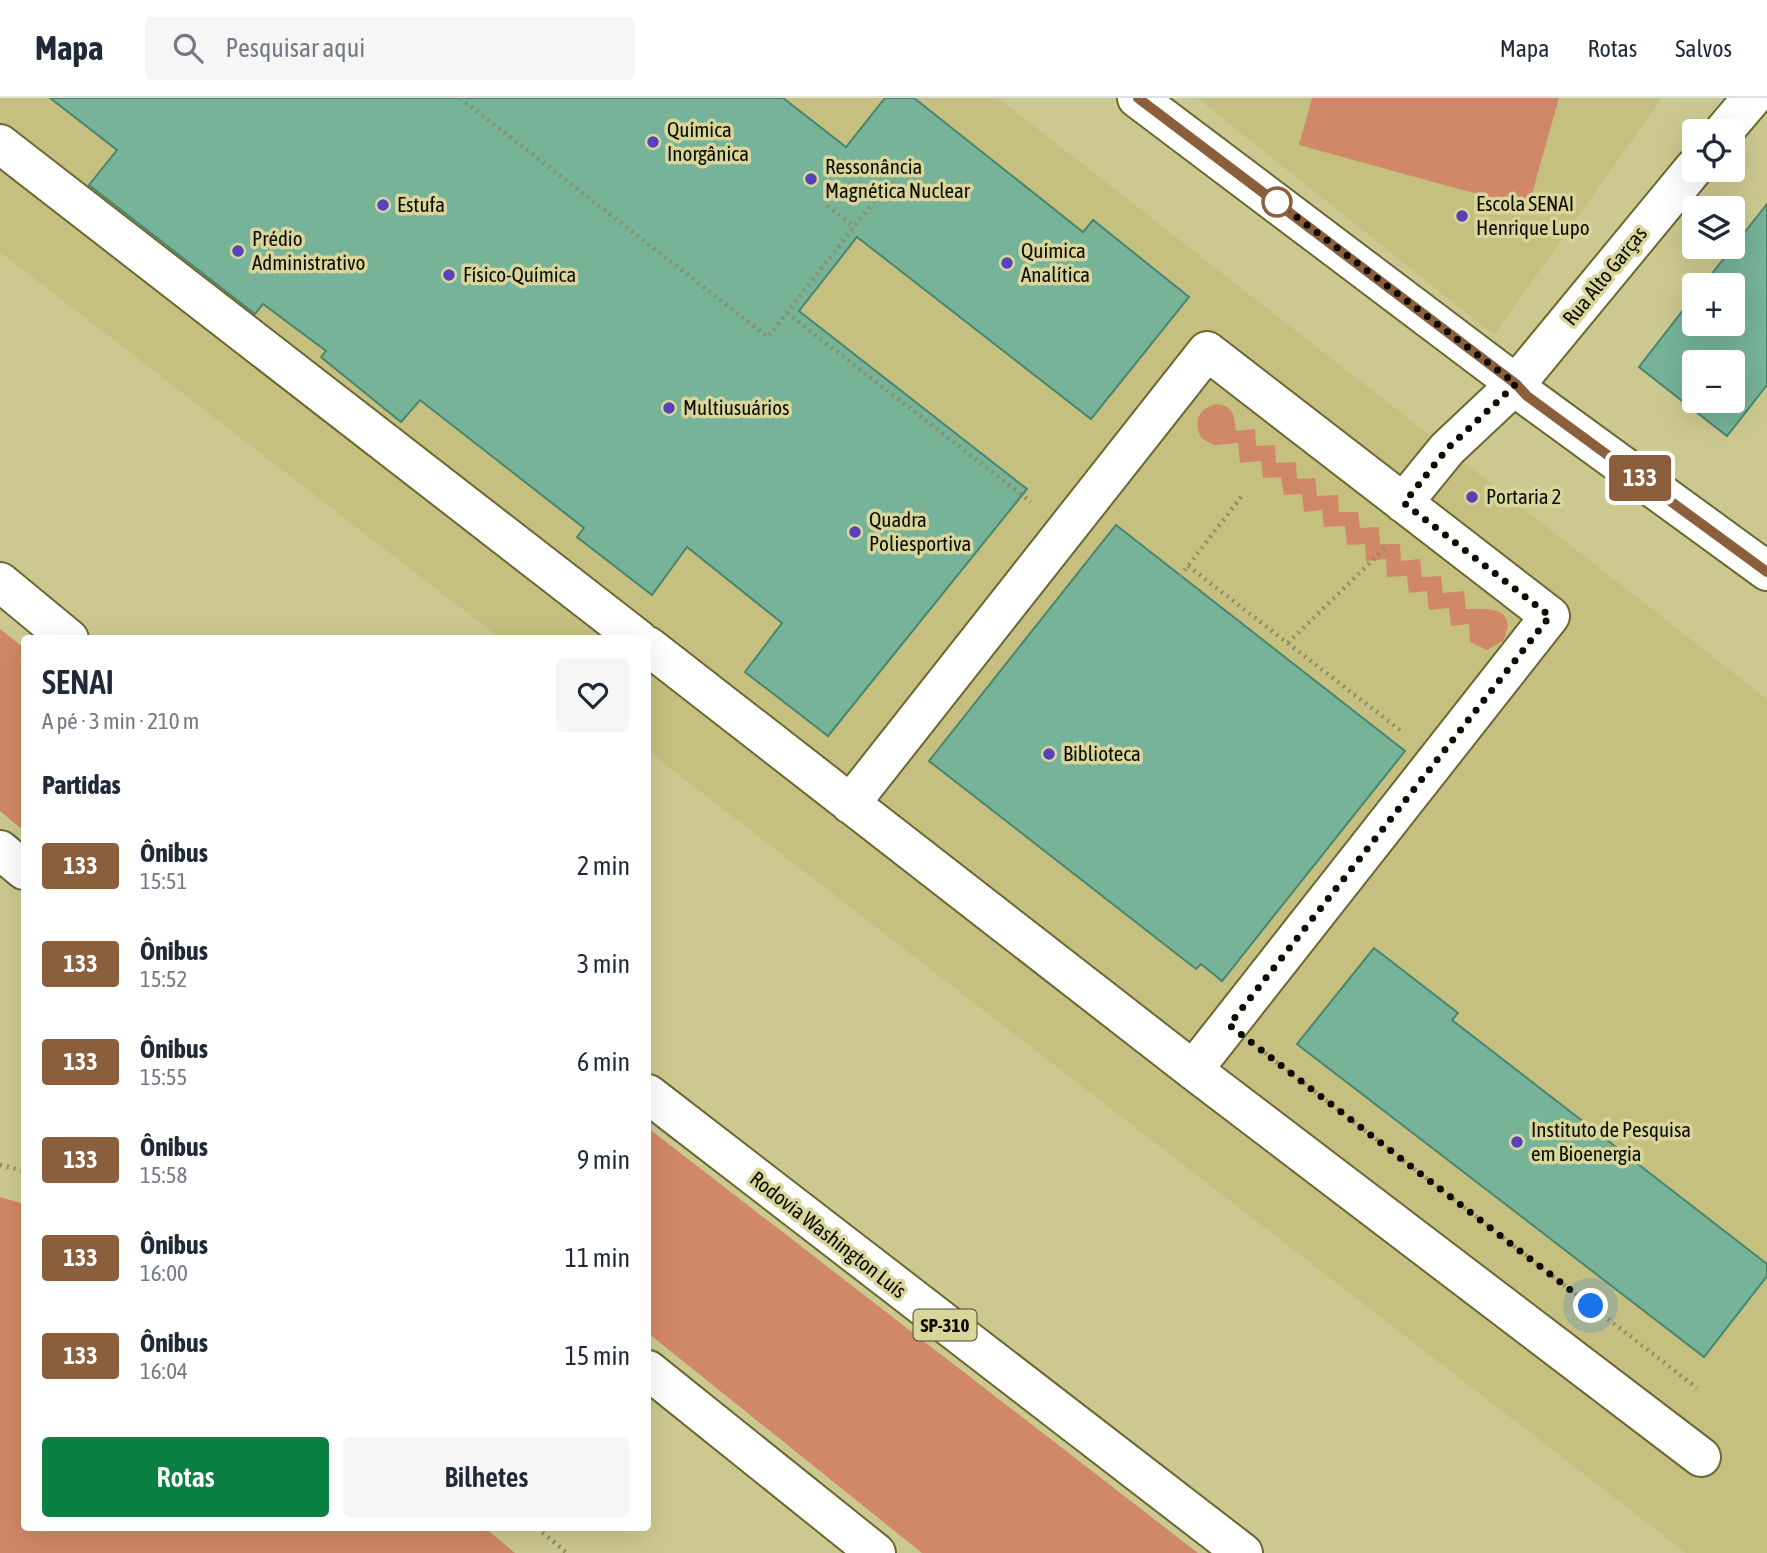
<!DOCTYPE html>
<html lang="pt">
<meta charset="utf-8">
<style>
:root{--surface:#fff;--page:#f6f6f7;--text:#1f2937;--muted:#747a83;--line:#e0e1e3;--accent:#0b8043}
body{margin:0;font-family:"Asap Condensed",sans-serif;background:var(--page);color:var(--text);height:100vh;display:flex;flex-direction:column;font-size:26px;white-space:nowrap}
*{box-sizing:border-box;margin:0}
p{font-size:23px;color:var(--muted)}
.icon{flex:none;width:38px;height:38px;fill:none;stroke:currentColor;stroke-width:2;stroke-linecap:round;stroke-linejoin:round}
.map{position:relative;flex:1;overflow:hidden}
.drawer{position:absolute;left:21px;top:537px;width:630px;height:896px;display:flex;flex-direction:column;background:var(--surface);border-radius:7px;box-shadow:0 7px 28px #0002}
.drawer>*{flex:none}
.badge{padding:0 14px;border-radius:5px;font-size:24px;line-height:46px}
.fabs{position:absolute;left:1682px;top:21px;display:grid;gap:14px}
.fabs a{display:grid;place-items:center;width:63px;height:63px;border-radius:7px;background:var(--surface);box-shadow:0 7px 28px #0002;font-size:35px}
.you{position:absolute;width:35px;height:35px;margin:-18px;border:5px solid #fff;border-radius:50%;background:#1a73e8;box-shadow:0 0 0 10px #1a73e833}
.map>.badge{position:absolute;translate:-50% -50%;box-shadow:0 0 0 4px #fff}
h2{padding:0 21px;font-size:26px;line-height:63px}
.round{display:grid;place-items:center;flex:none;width:74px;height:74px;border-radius:7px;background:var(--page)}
.summary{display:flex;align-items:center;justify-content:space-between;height:119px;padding:0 21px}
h1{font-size:33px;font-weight:600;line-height:52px}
.primary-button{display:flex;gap:14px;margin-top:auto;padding:14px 21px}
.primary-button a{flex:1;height:80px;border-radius:7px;background:var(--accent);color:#fff;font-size:28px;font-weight:600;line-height:80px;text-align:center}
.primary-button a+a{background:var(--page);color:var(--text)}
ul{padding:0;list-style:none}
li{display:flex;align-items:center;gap:21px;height:98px;padding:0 21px}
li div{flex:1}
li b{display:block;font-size:26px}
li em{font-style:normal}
li .badge{min-width:77px;font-weight:700;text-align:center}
header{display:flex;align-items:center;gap:42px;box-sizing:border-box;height:98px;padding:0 35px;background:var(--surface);border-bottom:2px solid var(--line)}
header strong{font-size:33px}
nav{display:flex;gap:38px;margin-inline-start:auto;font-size:24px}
.search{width:490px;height:63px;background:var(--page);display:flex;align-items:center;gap:18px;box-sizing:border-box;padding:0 24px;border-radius:7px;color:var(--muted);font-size:26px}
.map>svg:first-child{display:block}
</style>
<header>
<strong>Mapa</strong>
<div class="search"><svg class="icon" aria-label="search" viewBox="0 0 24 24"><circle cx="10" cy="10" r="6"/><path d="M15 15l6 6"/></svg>Pesquisar aqui</div>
<nav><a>Mapa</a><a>Rotas</a><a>Salvos</a></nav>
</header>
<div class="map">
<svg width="1767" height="1455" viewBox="0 0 1767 1455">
<rect width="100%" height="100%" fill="#ccc990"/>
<path fill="#c5c07f" d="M0 0H998L1767 601V1455H1686L648 653V541H501L0 154Z
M1197 0H1662L1494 237Z"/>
<path fill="#d18867" d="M1312 0H1559L1528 110 1299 47Z
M1216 306C1234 308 1234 317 1236 333L1255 331 1256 348 1275 347 1276 365 1296 364 1297 381 1315 380 1317 398 1338 397 1339 414H1358L1360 430 1379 429 1380 446H1400L1401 463 1420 461 1422 479 1441 478 1443 495 1464 493 1466 511C1489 510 1519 509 1503 543L1487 552 1470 544 1469 526 1451 528 1449 510 1429 512 1427 493 1409 495 1407 478 1387 479 1386 461 1366 463 1365 446 1347 447 1345 428 1324 429 1322 412 1304 414 1302 396 1284 397 1281 379 1263 380 1261 363 1240 365 1238 345 1214 347 1201 340C1194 324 1197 311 1216 306Z
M0 531 24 550V733L0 713Z
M648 1030 1198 1455H922L648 1235Z
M0 1099 24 1106V1430H485L515 1455H0Z"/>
<path fill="#76b398" stroke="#4a866d" stroke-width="2" fill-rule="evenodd" d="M50 0H783L846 49 885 0H914L1083 134 1093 122 1189 199 1091 321 857 139 799 213 1027 391 828 638 745 574 782 525 687 449 652 497 577 439 584 430 420 302 401 324 321 259 326 253 263 206 255 216 89 87 117 52Z
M1767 106V287L1727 338 1639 269 1694 198V226H1732V187H1703ZM1694 264H1732V303H1694Z
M1116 427 1405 653 1222 883 1201 866 1196 871 929 663Z
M1374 850 1458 915 1452 922 1767 1166V1178L1704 1259 1297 946Z"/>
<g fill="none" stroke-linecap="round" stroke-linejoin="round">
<defs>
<path id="minor" d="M1724 33 1752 0
M0 46 638 541
M1403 405 1447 351 1516 286 1694 70
M648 548 1193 972 1701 1359
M850 706 1207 253 1550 518 1193 972"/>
<path id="major" d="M1137 0 1516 286 1527 298 1767 473"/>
<path id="highway" d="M0 484 69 541
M0 752 24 772
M648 996 1243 1455
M648 1272 876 1455"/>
</defs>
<use href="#minor" stroke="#6c6731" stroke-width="42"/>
<use href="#major" stroke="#6c6731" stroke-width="42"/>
<use href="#highway" stroke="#6c6731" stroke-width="42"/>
<path stroke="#8f8d62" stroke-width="4.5" stroke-dasharray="2 5" stroke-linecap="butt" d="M460 0 768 239 885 89 900 84
M827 108 854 128
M787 215 1031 404
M1188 468 1400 632
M1180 478 1242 398
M1288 545 1386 449
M1265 955 1697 1290
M0 1067 24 1073
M537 1430 567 1455"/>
<use href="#minor" stroke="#fff" stroke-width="38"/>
<use href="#major" stroke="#fff" stroke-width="38"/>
<use href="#highway" stroke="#fff" stroke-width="38"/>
</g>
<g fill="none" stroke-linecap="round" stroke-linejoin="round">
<defs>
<path id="line" d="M1138 0 1516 286 1527 298 1767 474"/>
</defs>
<use href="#line" stroke="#fff" stroke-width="16"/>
<use href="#line" stroke="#8b5e3c" stroke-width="10"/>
<path stroke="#0e0c00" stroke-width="7" stroke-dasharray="0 12.6" d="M1277 104 1516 286 1447 351 1404 405 1550 518 1229 927 1591 1208"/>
</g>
<g fill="#5642ba" stroke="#d9d69c" stroke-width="2.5">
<circle cx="653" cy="44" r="7"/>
<circle cx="811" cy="81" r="7"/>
<circle cx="383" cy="107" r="7"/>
<circle cx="1462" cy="118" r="7"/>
<circle cx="238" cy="153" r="7"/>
<circle cx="1007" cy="165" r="7"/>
<circle cx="449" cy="177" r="7"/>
<circle cx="669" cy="310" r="7"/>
<circle cx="1472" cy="399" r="7"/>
<circle cx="855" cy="434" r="7"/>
<circle cx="1049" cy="656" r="7"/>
<circle cx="1517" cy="1044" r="7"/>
</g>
<circle fill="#fff" stroke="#8b5e3c" stroke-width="3.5" cx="1277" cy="104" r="14"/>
<g text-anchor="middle" stroke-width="7" stroke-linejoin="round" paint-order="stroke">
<rect fill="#d9d69c" stroke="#4b492f" stroke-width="2" x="913.5" y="1211.5" width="63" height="31" rx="5"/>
<g font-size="19" font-weight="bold" fill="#0e0c00">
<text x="945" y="1234">SP-310</text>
</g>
<g font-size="21" fill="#0e0c00" stroke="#d9d69c" text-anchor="start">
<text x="667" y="39">Química<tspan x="667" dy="24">Inorgânica</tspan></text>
<text x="825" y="76">Ressonância<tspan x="825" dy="24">Magnética Nuclear</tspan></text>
<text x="1476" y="113">Escola SENAI<tspan x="1476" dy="24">Henrique Lupo</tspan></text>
<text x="397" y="114">Estufa</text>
<text x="252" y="148">Prédio<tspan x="252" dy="24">Administrativo</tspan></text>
<text x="1021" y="160">Química<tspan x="1021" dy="24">Analítica</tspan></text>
<text x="463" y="184">Físico-Química</text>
<text x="683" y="317">Multiusuários</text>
<text x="1486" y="406">Portaria 2</text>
<text x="869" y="429">Quadra<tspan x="869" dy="24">Poliesportiva</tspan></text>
<text x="1063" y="663">Biblioteca</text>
<text x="1531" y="1039">Instituto de Pesquisa<tspan x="1531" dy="24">em Bioenergia</tspan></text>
</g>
<g font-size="21" fill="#0e0c00" stroke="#d9d69c">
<text transform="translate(1605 178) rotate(-51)" y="7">Rua Alto Garças</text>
<text transform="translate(828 1137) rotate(38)" y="7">Rodovia Washington Luís</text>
</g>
</g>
</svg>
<div class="fabs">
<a><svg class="icon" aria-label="locate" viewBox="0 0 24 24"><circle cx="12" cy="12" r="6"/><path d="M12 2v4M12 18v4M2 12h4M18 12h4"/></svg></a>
<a><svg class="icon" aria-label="layers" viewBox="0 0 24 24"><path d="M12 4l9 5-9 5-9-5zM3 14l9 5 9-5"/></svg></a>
<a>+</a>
<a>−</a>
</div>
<div class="you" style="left:1591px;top:1208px"></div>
<b class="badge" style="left:1640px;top:380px;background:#8b5e3c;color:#fff">133</b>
<section class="drawer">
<div class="summary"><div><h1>SENAI</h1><p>A pé · 3 min · 210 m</p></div><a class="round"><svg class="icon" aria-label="heart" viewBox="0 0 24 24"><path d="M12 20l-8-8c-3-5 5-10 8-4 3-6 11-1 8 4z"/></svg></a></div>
<h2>Partidas</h2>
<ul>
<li><span class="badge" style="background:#8b5e3c;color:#fff">133</span><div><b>Ônibus</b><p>15:51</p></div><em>2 min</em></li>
<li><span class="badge" style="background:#8b5e3c;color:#fff">133</span><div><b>Ônibus</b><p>15:52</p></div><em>3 min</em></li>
<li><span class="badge" style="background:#8b5e3c;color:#fff">133</span><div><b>Ônibus</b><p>15:55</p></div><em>6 min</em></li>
<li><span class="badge" style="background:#8b5e3c;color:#fff">133</span><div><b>Ônibus</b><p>15:58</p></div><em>9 min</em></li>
<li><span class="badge" style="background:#8b5e3c;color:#fff">133</span><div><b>Ônibus</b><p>16:00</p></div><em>11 min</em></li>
<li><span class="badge" style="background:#8b5e3c;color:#fff">133</span><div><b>Ônibus</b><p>16:04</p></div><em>15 min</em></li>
</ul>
<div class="primary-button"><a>Rotas</a><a>Bilhetes</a></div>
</section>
</div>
